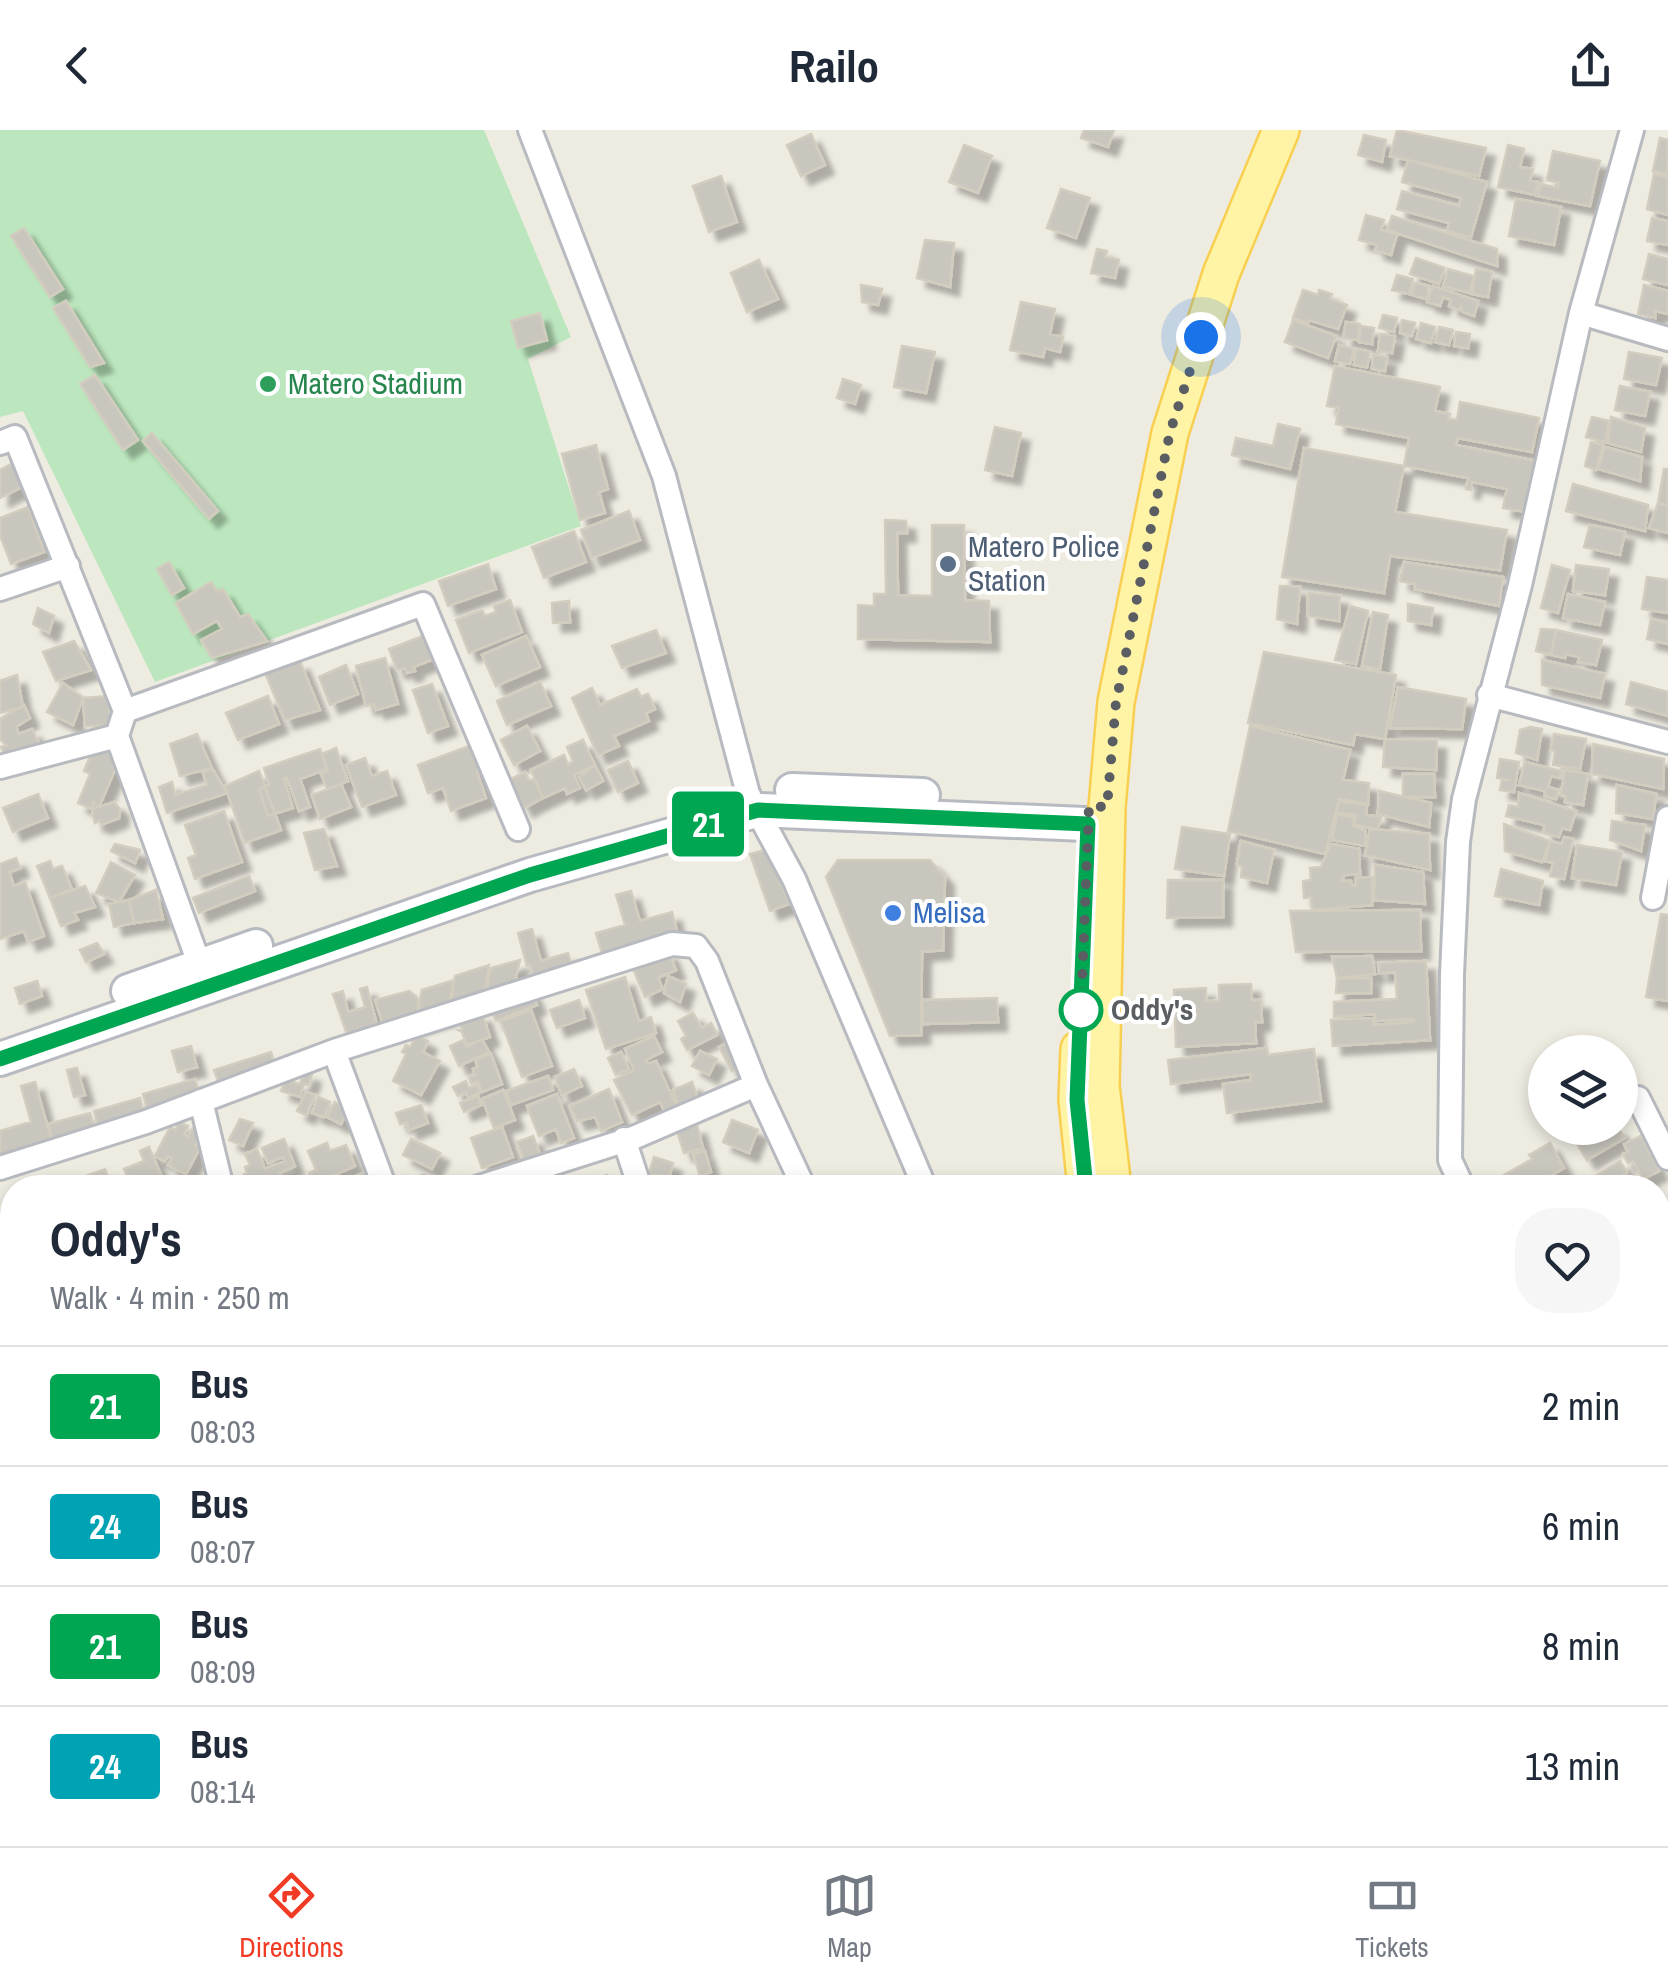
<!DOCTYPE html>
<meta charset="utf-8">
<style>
:root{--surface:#fff;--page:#f6f6f7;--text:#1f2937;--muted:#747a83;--line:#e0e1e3;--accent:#f13b24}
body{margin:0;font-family:"Archivo Narrow",sans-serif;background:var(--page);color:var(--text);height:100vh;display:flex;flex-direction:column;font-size:38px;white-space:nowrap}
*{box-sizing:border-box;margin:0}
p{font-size:32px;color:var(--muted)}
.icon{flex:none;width:55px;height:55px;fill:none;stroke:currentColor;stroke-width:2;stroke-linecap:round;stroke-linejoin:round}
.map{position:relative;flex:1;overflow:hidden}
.sheet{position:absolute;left:0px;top:1045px;width:1670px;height:672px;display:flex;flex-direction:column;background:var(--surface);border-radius:40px 40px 0 0;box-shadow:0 5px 15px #0003}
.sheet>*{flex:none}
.badge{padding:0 20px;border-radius:8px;font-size:35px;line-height:65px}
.controls{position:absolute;left:1528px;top:905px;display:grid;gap:20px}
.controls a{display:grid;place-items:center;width:110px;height:110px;border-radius:50%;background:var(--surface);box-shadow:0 5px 15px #0003;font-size:50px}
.you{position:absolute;width:50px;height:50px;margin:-25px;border:8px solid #fff;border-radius:50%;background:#1a73e8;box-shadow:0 0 0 15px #1a73e833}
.map>.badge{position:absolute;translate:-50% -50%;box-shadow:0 0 0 5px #fff}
.round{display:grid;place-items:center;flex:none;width:105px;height:105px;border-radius:40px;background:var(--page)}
.head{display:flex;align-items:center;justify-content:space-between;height:170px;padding:0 50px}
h1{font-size:48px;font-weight:800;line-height:75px}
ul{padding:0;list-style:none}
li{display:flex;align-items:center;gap:30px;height:120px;padding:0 50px;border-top:2px solid var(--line)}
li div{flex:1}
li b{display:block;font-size:38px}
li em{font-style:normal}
li .badge{min-width:110px;font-weight:700;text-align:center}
header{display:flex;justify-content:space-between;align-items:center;height:130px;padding:0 50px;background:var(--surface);font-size:45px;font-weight:800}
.menu{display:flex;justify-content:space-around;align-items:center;height:140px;border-top:2px solid var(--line);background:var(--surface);font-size:28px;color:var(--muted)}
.menu a{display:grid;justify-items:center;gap:5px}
.menu .selected{color:var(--accent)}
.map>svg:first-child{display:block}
</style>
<header><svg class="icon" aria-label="back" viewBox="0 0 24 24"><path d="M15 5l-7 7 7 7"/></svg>Railo<svg class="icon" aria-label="share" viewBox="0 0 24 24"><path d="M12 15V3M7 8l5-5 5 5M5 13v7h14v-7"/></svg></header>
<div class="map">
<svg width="1668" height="1716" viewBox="0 0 1668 1716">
<defs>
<filter id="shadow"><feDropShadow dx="9" dy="9" stdDeviation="2.5" flood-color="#0004"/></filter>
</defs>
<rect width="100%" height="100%" fill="#eeebe1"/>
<path fill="#bce7be" d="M0 0H484L571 207 528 229 581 396 155 552 23 281 0 287Z"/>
<path fill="#c9c6be" stroke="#d3cdbf" stroke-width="2.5" filter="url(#shadow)" d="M1084 0H1114L1108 17 1081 8Z
M1397 0 1486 18 1479 46 1390 26Z
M811 4 825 35 801 46 787 15Z
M1364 5 1386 10 1382 32 1358 25Z
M1660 8 1668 10 1667 44 1653 41Z
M964 15 992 26 978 63 949 52Z
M1508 15 1524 19 1520 37 1533 39 1530 50 1538 52 1535 65 1498 57Z
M1553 21 1600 31 1590 76 1538 66 1541 54 1558 58 1559 53 1547 50Z
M1408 30 1487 52 1471 107 1447 101 1449 93 1397 79 1402 61 1459 76 1461 68 1402 52Z
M1654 44 1668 47V85L1647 79Z
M721 46 737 92 709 102 693 56Z
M1061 59 1090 68 1076 108 1047 98Z
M1516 69 1561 77 1554 115 1509 106Z
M1366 85 1384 90 1381 100 1397 104 1391 125 1375 120 1377 115 1359 110Z
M1392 86 1497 119V136L1387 100Z
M1652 88 1668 91V115L1647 111Z
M24 98 63 159 50 167 11 106Z
M925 110 954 113 950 157 917 148Z
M1097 119 1107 121 1105 127 1119 130 1115 148 1091 143Z
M1649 124 1668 129V155L1643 149Z
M1416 128 1445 138 1439 154 1410 144Z
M759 130 778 169 747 182 731 143Z
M1448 139 1474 146 1469 163 1443 156Z
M1476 139 1492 142 1488 167 1472 164Z
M1397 145 1413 149 1409 164 1392 160Z
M1415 153 1429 156 1426 169 1412 165Z
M861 155 882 159 878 175 862 172Z
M1644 155 1668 161V184L1655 181V188L1638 184Z
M1433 156 1478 171 1474 186 1463 182 1461 177 1460 180 1449 176 1451 170 1443 167 1440 176 1427 172Z
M1303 160 1318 165 1319 160 1332 164 1330 169 1347 175 1338 199 1309 190 1308 193 1293 188Z
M66 171 104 233 90 237 53 178Z
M1021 172 1055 179 1050 204 1063 207 1060 222 1045 218 1043 227 1010 220Z
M540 183 547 210 518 218 511 191Z
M1383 185 1397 188 1394 202 1379 198Z
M1293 190 1336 206 1328 228 1285 212Z
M1402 190 1415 193 1412 206 1400 203Z
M1346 192 1360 194 1358 210 1343 208Z
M1421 193 1435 197 1431 213 1416 209Z
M1361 196 1374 198 1372 214 1359 212Z
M1439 197 1453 200 1449 215 1435 212Z
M1456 202 1470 204 1468 218 1454 216Z
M1380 204 1395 206 1392 223 1378 221Z
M1339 215 1354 219 1350 234 1335 231Z
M902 216 935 222 926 263 894 257Z
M1356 219 1370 222 1367 237 1354 235Z
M1629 222 1662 228 1656 255 1624 249Z
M1373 225 1387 227 1385 241 1372 239Z
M1335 236 1440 257 1435 281 1450 284 1448 289 1457 290 1460 272 1539 288 1532 322 1458 308 1456 315 1536 331 1526 382 1503 378 1507 359 1472 352 1471 360 1466 359 1468 348 1404 336 1409 308 1336 294 1339 278 1327 276Z
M95 245 138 310 123 320 80 254Z
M843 249 861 255 855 274 837 268Z
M1620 256 1650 262 1645 286 1615 280Z
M1592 287 1609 291 1605 312 1586 307Z
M1611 287 1645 298 1641 322 1608 313Z
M1278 294 1300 299 1290 339 1232 325 1236 308 1273 316Z
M995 297 1021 303 1012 346 985 340Z
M152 303 218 381 209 389 143 311Z
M1591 312 1603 315 1596 340 1585 336Z
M596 315 608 359 599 362 605 383 580 390 562 324Z
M1605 317 1642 327 1640 351 1598 339Z
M1304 318 1404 336 1395 382 1507 400 1500 440 1390 426 1384 463 1282 447Z
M13 333 24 356 0 368V340Z
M1664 339H1668V375L1658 373Z
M1573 354 1648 375 1645 401 1566 381Z
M1658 373 1668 376V403L1649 398Z
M28 377 44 422 11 434 0 405V388Z
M629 381 640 410 592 428 581 400Z
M885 390 906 391 907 403H897L898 465 932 466V395H964L965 470 989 471 990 512 858 509V475L874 476V464H886Z
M1590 395 1625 402 1620 425 1584 417Z
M574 401 586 432 544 448 532 417Z
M169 432 184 458 172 465 157 439Z
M1404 432 1503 447 1499 476 1415 459V454L1400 451Z
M488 434 496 459 448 476 439 451Z
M1552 435 1570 440 1558 483 1541 478Z
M1576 435 1609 439 1605 465 1573 461Z
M1647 447 1668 450V483L1642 479Z
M211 452 218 462 223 459 240 487 248 484 267 511 212 528 201 510 222 499 217 491 193 504 176 473Z
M1280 456 1300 457 1297 494 1277 489Z
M1308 463 1340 466 1339 491 1308 486Z
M1568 464 1605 472 1600 495 1563 488Z
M510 470 522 502 469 523 456 490 482 480 485 486 496 482 494 476Z
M569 471 570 492 553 493 552 473Z
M1408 474 1433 478 1431 495 1408 491Z
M1350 476 1368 481 1356 534 1335 530Z
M38 478 54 486 49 503 33 494Z
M1373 482 1388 485 1380 539 1362 536Z
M1651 489 1668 493V514L1647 509Z
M1541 499 1556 500 1551 525 1536 521Z
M656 500 666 523 622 538 612 516Z
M1556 500 1602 510 1596 535 1578 532 1579 527 1566 524 1565 528 1551 525Z
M428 504 437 528 413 537 415 541 407 543 405 538 397 540 389 519Z
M526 506 540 537 496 556 482 525Z
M74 511 91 540 56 551 43 522Z
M1264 522 1396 545 1385 609 1355 604 1353 615 1248 593Z
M385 528 398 574 376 580 374 574 366 576 356 536Z
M1542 530 1605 544 1600 568 1542 555Z
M300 531 320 580 285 590 265 543Z
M346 535 358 564 330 575 319 547Z
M17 545 23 577 0 583V551Z
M540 552 551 576 507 595 497 571Z
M1631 552 1668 562V586L1626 574Z
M63 553 83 568 73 595 47 582Z
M432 554 448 596 428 603 413 560Z
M1398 557 1466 569 1462 599 1390 598Z
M592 558 600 575 637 559 641 567 648 564 655 579 646 583 649 591 614 606 619 616 598 625 572 568Z
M108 566 111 596H85L83 568Z
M268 566 279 594 238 610 226 583Z
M24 575 30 588 16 597 19 604 32 599 40 615 8 633 1 617 6 615 0 609V589Z
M527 596 540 621 514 635 501 610Z
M1250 596 1350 620 1343 650 1369 653 1368 674 1339 669 1325 724 1228 701Z
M1530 597 1542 599 1537 630 1516 623 1520 600Z
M197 604 212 638 180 646 170 614Z
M1554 604 1586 609 1580 639 1553 635 1555 621 1551 620Z
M1385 609 1437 610 1436 640 1383 637Z
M583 610 595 635 574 645 580 658 567 664 565 658 543 668 531 640 564 625 568 635 573 631 567 617Z
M477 613 486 638 477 642 486 668 451 681 443 658 428 663 418 635Z
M1593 614 1664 629 1663 659 1592 644Z
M94 617 120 628 99 677 93 672 92 679 78 673 90 644 84 641Z
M336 618 348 651 327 659 321 644 328 641 322 624Z
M320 619 327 639 300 649 310 677 299 681 287 648 284 649 293 678 268 686 259 659 269 655 264 638Z
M365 628 372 646 387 641 396 665 362 677 346 635Z
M1500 629 1519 632 1514 662 1500 660 1502 650H1511L1497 648Z
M628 631 638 653 618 662 608 640Z
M1525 632 1561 641 1560 648 1551 646 1548 657 1559 660 1556 669 1545 666V661L1519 655Z
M595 635 603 651 586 660 579 647Z
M212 638 227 663 167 683 159 657 172 652 175 665 207 655 203 643Z
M1565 640 1588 644 1583 675 1565 672 1566 666 1561 664Z
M259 641 281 700 245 713 225 656Z
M525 642 529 650H534L543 668 524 678 509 650Z
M1403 644H1434L1435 667H1403Z
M341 654 351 677 320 689 312 665Z
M1617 655 1656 664 1653 689 1616 683Z
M1379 661 1431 673 1429 697 1378 684Z
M1519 663 1576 681 1570 700 1562 698 1559 707 1544 703V695L1506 686 1509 675 1518 677Z
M38 664 48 688 13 702 3 678Z
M1339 671 1367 675 1366 685 1381 687 1378 699 1354 695 1356 685 1336 682Z
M114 672 120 679 119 688 101 695 100 691 95 693 92 679Z
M224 681 242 732 195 749 188 728 196 725 185 695Z
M1337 684 1355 688 1353 696 1365 700 1366 716 1332 710Z
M1612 691 1645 695 1641 721 1610 710Z
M1504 694 1550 711 1542 732 1505 721Z
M1182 697 1230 704 1224 746 1175 739Z
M324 699 337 736 315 740 304 703Z
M1370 699 1429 704 1430 740 1365 725Z
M1564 707 1573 709 1564 749 1550 746 1553 733 1545 731 1550 711 1562 714Z
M1241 711 1274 720 1267 753 1241 747 1242 737 1237 734Z
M115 714 140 720 135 733 111 721Z
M1331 714 1359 719 1360 744 1344 745 1342 751H1351L1352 756H1356V748L1372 747V775L1312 780 1311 767 1304 768 1303 751 1311 750 1310 738 1321 737Z
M1577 715 1622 722 1616 755 1572 748Z
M768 719 789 774 770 781 750 724Z
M16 728 20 738 9 742 14 756 25 752 44 806 28 812 24 801 0 809V734Z
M838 730H930L945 747 943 820 922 822 921 905 890 906 826 747Z
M50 731 53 739 62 736 72 759 50 768 37 736Z
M111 732 135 745 119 772 96 763Z
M1375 735 1423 742 1425 774 1374 770Z
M1501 739 1543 751 1539 775 1495 766Z
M249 746 255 761 199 783 193 768Z
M1168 750H1223V787L1167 788Z
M85 756 95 777 74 783 78 790 61 796 50 768Z
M156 760 163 789 134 793 129 770Z
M631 761 640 791 672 782 678 805 603 827 596 803 625 795 616 765Z
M129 770 134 793 114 797 109 774Z
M1420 780 1421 821 1296 822 1290 781Z
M1661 784 1668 785V871L1646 867Z
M532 799 541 831 568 823 572 837 534 847 530 835 527 836 518 803Z
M97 813 104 824 86 832 80 820Z
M668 821 676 840 658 848 663 859 645 867 632 836Z
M1372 826 1375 844 1337 848 1332 827Z
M520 830 512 864 484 873 491 838Z
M1426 831 1430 910 1333 916 1331 890 1373 888 1374 895 1414 892V889L1375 891V884L1334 887V872L1397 869 1395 842 1379 843V833Z
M489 835 483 873 449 885 455 846Z
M668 846 686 854 680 872 664 863Z
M625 847 639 891 651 887 656 903 606 919 586 860Z
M1337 848H1371V863H1336Z
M454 850 447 886 414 896 422 860Z
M37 851 42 866 20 874 15 858Z
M1251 854 1252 870H1261L1262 892H1255L1256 913 1176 917 1174 860 1206 858V871H1219V855Z
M367 857 378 899 348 907 333 864 343 861 348 882 365 877 360 859Z
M530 859 537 875 496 891 489 875Z
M409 861 416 866 422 885 383 894 375 870Z
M997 868 998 892 923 894 922 870Z
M579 870 585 888 557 898 550 880Z
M531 880 552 936 522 947 501 891Z
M482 883 490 907 467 915 462 902 458 900 462 899 459 891Z
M693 883 702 898 711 893 717 905 687 920 681 909 686 906 678 891Z
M417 905 428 911 423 922 440 931 421 965 393 951 406 924 402 922 406 915 410 917Z
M654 906 662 922 646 930 648 934 656 931 678 980 666 985 660 972 632 985 614 950 634 940 625 919Z
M482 909 489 922 459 936 450 916 463 910 467 917Z
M731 911 744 935 732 941 719 917Z
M191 916 197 937 178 942 172 921Z
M1267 918 1268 925 1314 919 1321 971 1227 983 1223 954 1251 950V944L1171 954 1168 930Z
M700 921 717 929 709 945 692 936Z
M271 922 276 938 220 956 214 940Z
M621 922 629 939 616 945 608 928Z
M491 924 502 954 482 962 478 952 471 954 469 947 475 945 473 939 478 937 475 930Z
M77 938 85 965 74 967 67 940Z
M574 939 582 956 562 965 555 947Z
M304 942 312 944 309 955 304 954 300 967 281 961 285 950 300 954Z
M548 946 553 960 511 975 506 961Z
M195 949 200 966 148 982 143 964Z
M466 951 469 958 477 955 481 962 468 968 466 962 458 966 453 957Z
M35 952 52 1012 0 1031V1001L31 992 21 956Z
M692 952 699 972 680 979 673 960Z
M609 959 622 992 601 1001 595 987 577 991 570 976Z
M503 960 515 990 494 998 482 969Z
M306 962 315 965 306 985 297 981Z
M557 964 574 1008 561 1013 556 999 539 1006 527 976Z
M478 966 481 975 464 982 460 973Z
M318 967 330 972 324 987 312 983Z
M140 968 145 988 99 1001 94 981Z
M335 972 349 980 341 994 327 987Z
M421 975 428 993 409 1000 407 992 400 994 396 983Z
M90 983 96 1002 53 1013 48 994Z
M240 989 253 993 243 1016 229 1010Z
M732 990 758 1000 749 1023 723 1012Z
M179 992 188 996 184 1004 188 1007 193 998 202 1003 195 1015 200 1018 186 1044 168 1035 172 1028 168 1026 165 1031 155 1026 170 997 175 1000Z
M697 995 703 1018 684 1023 677 1001Z
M502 997 513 1027 482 1038 471 1008Z
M1600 998H1618L1625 1008 1587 1030 1576 1012Z
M533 1006 540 1024 524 1030 517 1012Z
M1641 1006 1659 1041 1643 1049 1633 1031 1628 1033 1623 1024 1628 1022 1624 1014Z
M284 1009 295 1036 279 1043 283 1051 267 1058H238L247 1052 244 1044 247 1043 245 1037 250 1035 245 1024 257 1019 265 1039 285 1031 283 1027 268 1033 262 1018Z
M411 1009 440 1023 432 1039 403 1025Z
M327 1013 330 1021 346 1015 355 1036 314 1054 309 1043 316 1040 308 1021Z
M1550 1013 1564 1038 1535 1055 1537 1058H1511L1504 1045 1532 1029 1529 1025Z
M149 1017 165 1054 157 1058H132L124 1039 144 1031 140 1021Z
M705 1021 711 1042 700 1046 693 1024Z
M654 1027 673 1033 669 1048 649 1043Z
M1620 1031 1627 1043 1623 1045 1628 1054 1622 1058H1595L1590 1049Z
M105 1039 112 1058H71L69 1052Z
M368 1041 372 1051 355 1058H332L331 1055Z
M425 1044 429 1058H409L407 1050Z
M606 1045 637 1056 636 1058H602Z
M559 1047 562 1058H537L536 1054Z
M1668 1121V1143L1662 1147 1664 1151 1658 1155V1127Z
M12 1344V1362L4 1366 0 1348Z
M8 1385 12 1395V1412L0 1418V1388Z
M6 1457 12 1474 0 1478V1459Z
M1668 1574V1680L1664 1682 1658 1669V1580Z
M52 1705H80L85 1716H50L55 1713Z
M172 1705H180L182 1710 187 1708 190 1716H158L156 1711Z
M257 1705H277L279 1710 263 1716H235L258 1708Z
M282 1705H333L301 1716H286Z
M520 1705H535L541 1716H506L505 1713Z
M699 1705H732L736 1714 704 1716Z
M775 1705H802L805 1716H779Z
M803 1705H851V1706L824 1716H807Z
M975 1705H1003V1707L979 1716Z"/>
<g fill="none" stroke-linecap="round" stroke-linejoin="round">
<defs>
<path id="street" d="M530 0 664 346 748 664 794 749 925 1058
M1581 183 1668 209
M0 313 15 307 125 581
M0 459 68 436
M1489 565 1668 612
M117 606 200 836
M0 637 117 606 125 581 423 474 518 699
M1653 768 1668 688
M334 921 385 1058
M1638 968 1668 1028
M201 971 222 1058
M624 1009 640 1058
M0 1038 146 992 334 921 672 814 696 816 707 831 756 955 804 1058
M476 1058 633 1008 756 955
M1463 1058 1450 1030 1452 844 1458 712 1464 669 1520 455 1581 183 1632 0
M0 1110 12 1141
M1658 1168 1668 1162
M1658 1462 1668 1484
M0 1487 12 1492
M1658 1522 1668 1517
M0 1626 12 1663
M27 1705 30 1716
M201 1705 205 1716
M436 1705 440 1716
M576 1716 604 1705
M1078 1716 1107 1705"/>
<path id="secondary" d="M792 660 923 665
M128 861 256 816
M0 929 530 745 759 680 1107 695"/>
<path id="primary" d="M1079 919 1077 970 1086 1058
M1113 1058 1101 956 1107 677 1116 572 1170 303 1221 144 1281 0
M1250 1705 1256 1716
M1308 1705 1314 1716"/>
</defs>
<use href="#street" stroke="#b7babf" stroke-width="28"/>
<use href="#secondary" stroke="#b7bbc1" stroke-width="38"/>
<use href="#primary" stroke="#f8cf50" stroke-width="40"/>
<use href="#street" stroke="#fff" stroke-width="22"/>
<use href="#secondary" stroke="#fff" stroke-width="32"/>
<use href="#primary" stroke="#fff4a5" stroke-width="35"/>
</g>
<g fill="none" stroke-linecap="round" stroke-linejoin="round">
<defs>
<path id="line" d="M0 929 530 745 758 680 1088 694 1077 970 1086 1058"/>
</defs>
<use href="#line" stroke="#fff" stroke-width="22"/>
<use href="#line" stroke="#00a651" stroke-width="15"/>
<path stroke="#5a5e63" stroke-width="10" stroke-dasharray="0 18" d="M1081 880 1089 676 1107 677 1116 572 1124 534 1170 302 1201 207"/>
</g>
<circle fill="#2e9e5b" stroke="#fff" stroke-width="4" cx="268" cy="254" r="10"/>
<circle fill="#5c6f8a" stroke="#fff" stroke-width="4" cx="948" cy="434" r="10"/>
<circle fill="#3f7fe0" stroke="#fff" stroke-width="4" cx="893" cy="783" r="10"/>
<circle fill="#fff" stroke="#00a651" stroke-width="5" cx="1081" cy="880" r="20"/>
<g text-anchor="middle" stroke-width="8" stroke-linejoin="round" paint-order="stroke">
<g font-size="30" fill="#27864d" stroke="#fff" text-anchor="start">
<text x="288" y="264">Matero Stadium</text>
</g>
<g font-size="30" fill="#4e5e75" stroke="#fff" text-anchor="start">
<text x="968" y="427">Matero Police<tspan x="968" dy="34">Station</tspan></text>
</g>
<g font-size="30" fill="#366cbe" stroke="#fff" text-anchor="start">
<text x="913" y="793">Melisa</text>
</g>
<g font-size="30" font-weight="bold" fill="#5a5e63" stroke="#fff" text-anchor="start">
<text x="1111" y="890">Oddy's</text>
</g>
</g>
</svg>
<div class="controls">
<a><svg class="icon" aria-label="layers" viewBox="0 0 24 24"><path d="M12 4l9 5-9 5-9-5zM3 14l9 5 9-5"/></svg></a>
</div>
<div class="you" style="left:1201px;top:207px"></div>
<b class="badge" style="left:708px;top:694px;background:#00a651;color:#fff">21</b>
<section class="sheet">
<div class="head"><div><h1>Oddy's</h1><p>Walk · 4 min · 250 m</p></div><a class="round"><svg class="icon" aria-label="heart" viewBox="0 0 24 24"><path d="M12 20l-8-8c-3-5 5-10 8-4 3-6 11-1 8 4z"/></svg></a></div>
<ul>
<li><span class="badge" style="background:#00a651;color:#fff">21</span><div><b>Bus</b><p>08:03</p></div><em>2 min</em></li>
<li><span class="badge" style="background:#00a3b4;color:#fff">24</span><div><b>Bus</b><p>08:07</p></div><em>6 min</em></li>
<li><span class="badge" style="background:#00a651;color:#fff">21</span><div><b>Bus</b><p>08:09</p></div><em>8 min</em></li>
<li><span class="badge" style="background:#00a3b4;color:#fff">24</span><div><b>Bus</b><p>08:14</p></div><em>13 min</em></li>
</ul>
</section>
</div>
<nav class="menu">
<a class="selected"><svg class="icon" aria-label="directions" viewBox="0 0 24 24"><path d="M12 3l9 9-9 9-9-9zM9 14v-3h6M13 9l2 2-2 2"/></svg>Directions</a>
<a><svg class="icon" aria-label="map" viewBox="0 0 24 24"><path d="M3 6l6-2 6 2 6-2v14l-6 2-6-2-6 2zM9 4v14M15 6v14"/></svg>Map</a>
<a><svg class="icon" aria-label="tickets" viewBox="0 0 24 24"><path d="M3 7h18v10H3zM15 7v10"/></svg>Tickets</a>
</nav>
